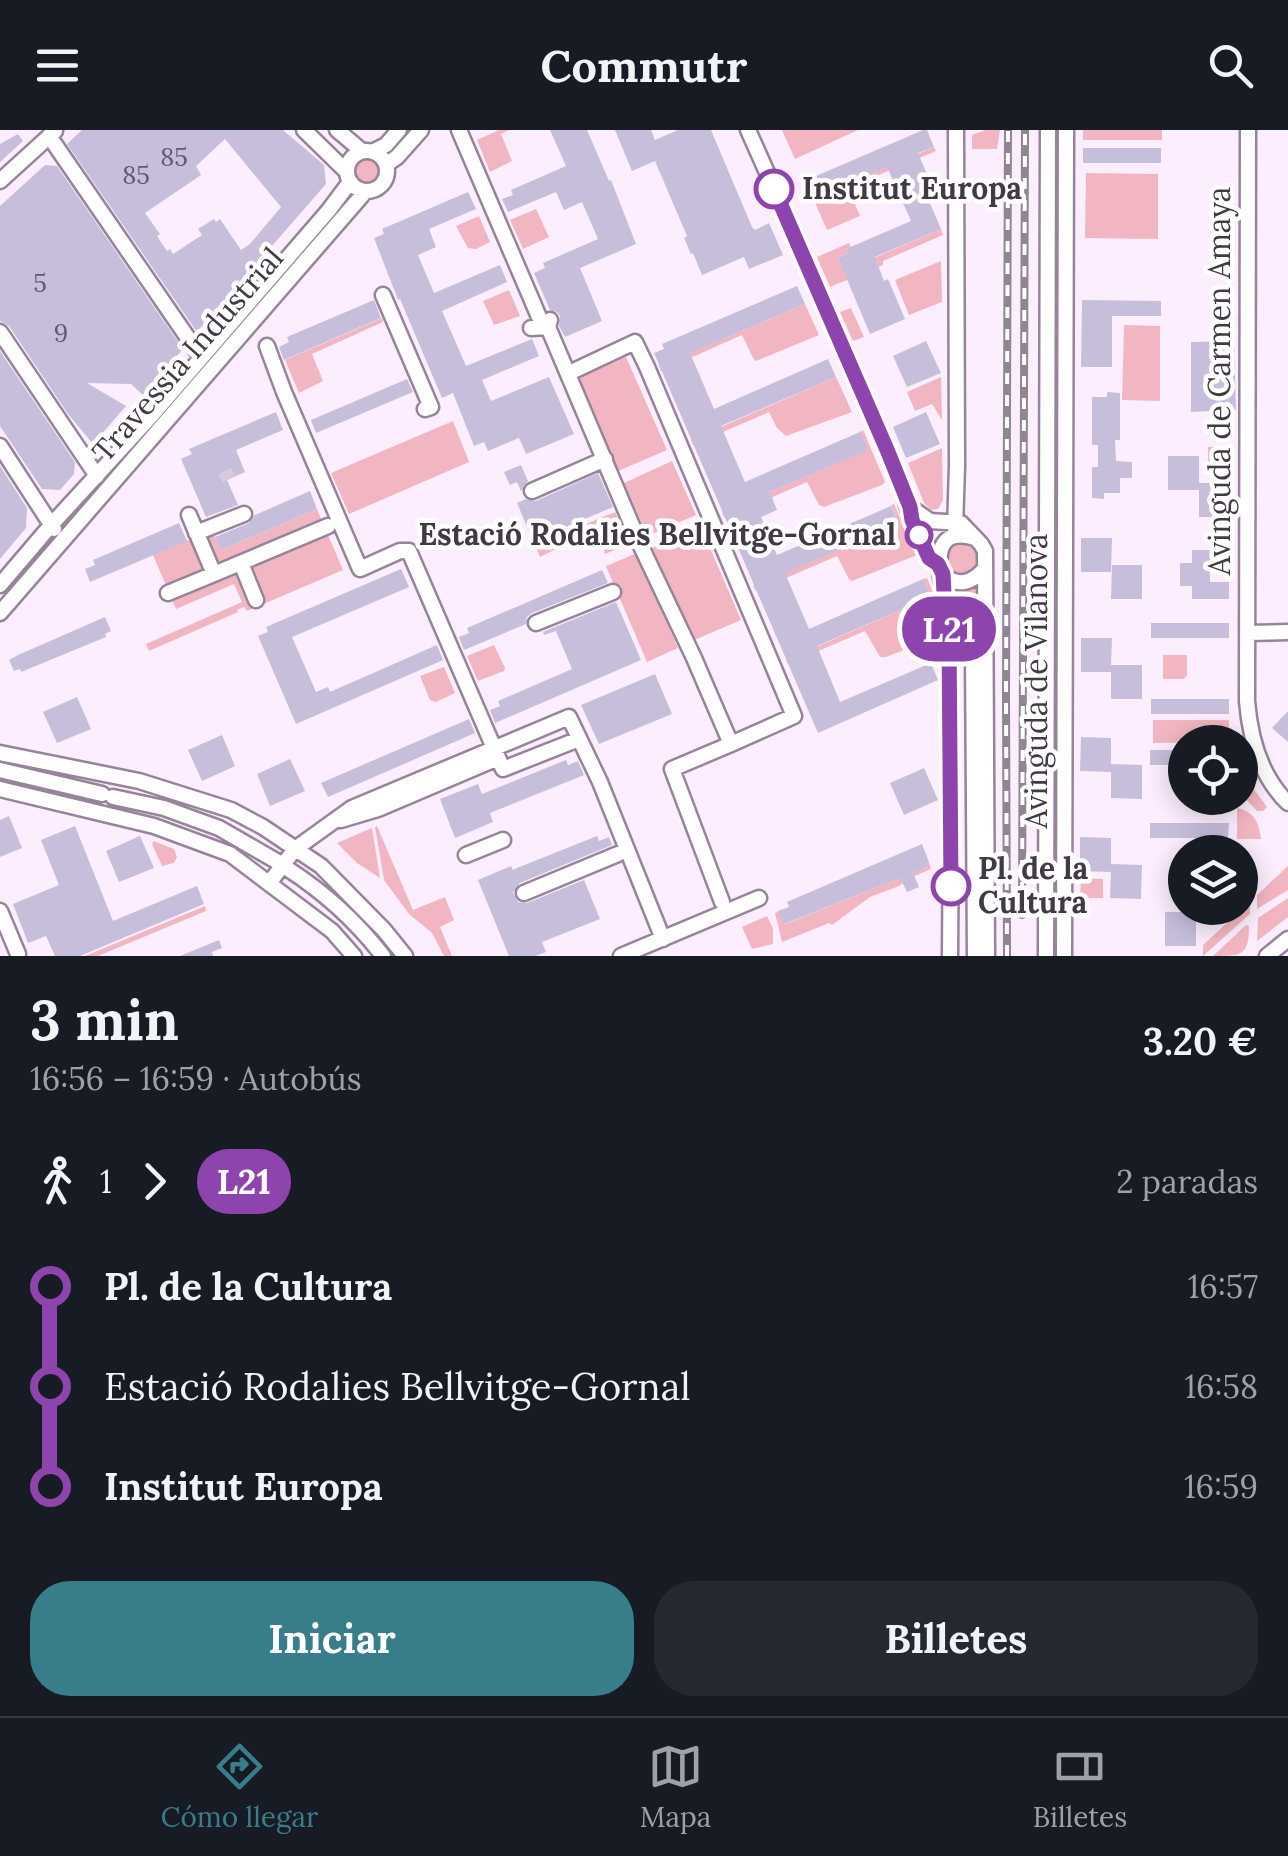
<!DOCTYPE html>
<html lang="es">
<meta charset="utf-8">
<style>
:root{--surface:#171b24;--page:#242831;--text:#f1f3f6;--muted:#9ea1a6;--line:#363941;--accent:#387e8a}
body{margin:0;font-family:Lora,serif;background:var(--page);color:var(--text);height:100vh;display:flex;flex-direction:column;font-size:38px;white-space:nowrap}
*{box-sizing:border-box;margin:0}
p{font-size:32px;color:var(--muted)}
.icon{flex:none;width:55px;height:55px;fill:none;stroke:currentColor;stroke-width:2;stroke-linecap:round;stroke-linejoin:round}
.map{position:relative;height:826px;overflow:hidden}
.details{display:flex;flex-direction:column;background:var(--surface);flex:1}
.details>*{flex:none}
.badge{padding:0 20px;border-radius:32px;font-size:35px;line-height:65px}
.tools{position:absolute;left:1168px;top:595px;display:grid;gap:20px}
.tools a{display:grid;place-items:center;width:90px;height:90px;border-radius:50%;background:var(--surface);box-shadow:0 5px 25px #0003;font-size:50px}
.map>.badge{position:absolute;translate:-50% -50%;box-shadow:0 0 0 5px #fff}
.legs{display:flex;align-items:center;gap:15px;height:110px;padding:0 30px;font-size:32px}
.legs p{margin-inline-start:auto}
.summary{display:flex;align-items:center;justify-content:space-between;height:170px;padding:0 30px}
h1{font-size:55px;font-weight:700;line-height:75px}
.action{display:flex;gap:20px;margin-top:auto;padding:20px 30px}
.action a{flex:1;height:115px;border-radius:40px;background:var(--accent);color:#fff;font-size:40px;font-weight:700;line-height:115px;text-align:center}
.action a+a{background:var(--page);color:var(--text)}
ul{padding:0 30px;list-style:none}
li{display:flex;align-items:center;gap:35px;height:100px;font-size:38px}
li i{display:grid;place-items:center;width:15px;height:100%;margin:0 12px;background:currentColor}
li i::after{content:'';width:25px;height:25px;margin:-12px;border:8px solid;border-radius:50%;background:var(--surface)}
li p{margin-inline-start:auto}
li:first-child i{background:linear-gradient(#0000 50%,currentColor 0)}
li:last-child i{background:linear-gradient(currentColor 50%,#0000 0)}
header{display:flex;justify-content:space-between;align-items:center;height:130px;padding:0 30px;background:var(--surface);font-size:45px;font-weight:700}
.tabs{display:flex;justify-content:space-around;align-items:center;height:140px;border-top:2px solid var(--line);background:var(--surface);font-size:28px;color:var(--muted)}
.tabs a{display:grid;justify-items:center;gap:5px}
.tabs .current{color:var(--accent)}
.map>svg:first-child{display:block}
</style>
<header><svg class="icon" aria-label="menu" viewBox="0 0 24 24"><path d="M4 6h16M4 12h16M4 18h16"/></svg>Commutr<svg class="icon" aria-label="search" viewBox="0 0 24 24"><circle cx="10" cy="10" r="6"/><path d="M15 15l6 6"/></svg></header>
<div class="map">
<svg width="1288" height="826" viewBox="0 0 1288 826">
<rect width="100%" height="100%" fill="#fceefe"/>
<path fill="#f2b6c2" d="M499 0H509L501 4 512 31 490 42 477 10Z
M782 0H858L795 29Z
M985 0H1000L997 19H972V5Z
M1083 0H1162V10H1083Z
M934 17 936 21 848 58 860 86 827 100 813 68Z
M354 41a14 14 0 1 1 28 0a14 14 0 1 1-28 0Z
M1086 43 1158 44V109L1085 108Z
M536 79 549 107 523 119 510 90Z
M479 86 490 112 476 119 468 118 456 96Z
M941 99 943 105 883 131V135L830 157 817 127 849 113 851 117 846 119 848 123 838 128 844 141Z
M941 131 942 172 909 185 895 150Z
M509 160 520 186 494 195 483 171Z
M805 174 819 205 756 231 753 228 742 205 661 241 659 236Z
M851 178 864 207 853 211 840 182Z
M382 188 383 192 312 224 323 251 299 263 285 230Z
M1124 195 1160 196V271L1122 270Z
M626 227 667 320 618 341 577 248Z
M836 247 852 282 786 306 777 298 769 282 693 315 691 310Z
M941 247 942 290 932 274 915 281 907 262Z
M453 291 469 332 349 384 331 343Z
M863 300 885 352 882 355 824 377 819 375 807 352 725 388 722 383 867 320 860 302Z
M1208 317H1230L1229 344H1208Z
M942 318 943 370 938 379 931 380 924 373 908 333Z
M672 331 696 385 647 406 624 353Z
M894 374 917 425 852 451 849 449 837 426 756 461 753 456 899 394 891 375Z
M317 379 343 440 247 481 244 477 237 480 238 482 149 521 146 514 242 472 234 454 176 479 153 425 212 400 221 420Z
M615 382 630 414 605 424C600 390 560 418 540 427L535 415Z
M701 397 741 490 692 511 652 418Z
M946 429a16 16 0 1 1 32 0a16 16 0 1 1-32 0Z
M637 423 678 518 647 532 606 436Z
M927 448 943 485 942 505 886 527H880L865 501 788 534 786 530 931 467 923 449Z
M980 454V529L972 498 950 458 971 457Z
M494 515 505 538 504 541 478 551 467 526Z
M1163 525H1187V545L1184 549H1163Z
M444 537 455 563 436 572 430 570 420 546Z
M1153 590H1229V612L1153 613Z
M1240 631 1253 658 1267 677 1263 681H1257L1240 663Z
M1237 678C1255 682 1259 693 1261 709H1237Z
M377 696 413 780 445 767 454 790 440 797 452 826H444L432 803 409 784 384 750 375 697Z
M372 698 380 748 357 733 337 713Z
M154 711 174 719 177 727 174 733 162 736 152 714Z
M929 732 931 739 908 749 899 756 870 767 832 795 829 793 782 812 775 783 779 781 785 794 927 737Z
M1288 736V760L1257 779V765Z
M1081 748 1103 749V768H1080Z
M1288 768V787L1257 811 1258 788Z
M205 776 206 781 98 826H85Z
M1245 776H1250V784L1203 826V815Z
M767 786 773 799V814L752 819 742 797Z
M1246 795 1249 796C1249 826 1242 826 1213 826Z"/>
<path fill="#c6bedb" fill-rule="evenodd" d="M82 0H283L324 35 326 54 197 202 67 14ZM225 9 281 77 250 114 241 120 220 89 216 92 214 89 198 99 202 105 173 124 170 119 167 121 157 106 160 104 145 83 201 45 196 36Z
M550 0H587L609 51 611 50 636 114 580 138 602 191 565 207 559 196 560 186 557 182 550 180 534 143 545 138 543 133 598 109 582 72 564 80 556 62 508 82 502 69 513 65 511 60 566 36Z
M615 0H651L655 10 678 0H711L752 97 755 100 769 93 783 125 749 139 744 127 702 145 693 123 691 124 684 108 687 106 655 31 632 41Z
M923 0H927L934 17 918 23 938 70 930 73 941 99 875 127 884 151 888 149 905 189 870 204 838 128 848 123 846 119 911 91 887 37 813 68 807 55 818 51 816 46Z
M18 4 23 11 0 32V14Z
M1083 18H1161V33H1083Z
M45 35 57 36 183 219 143 265 131 254 87 253 126 276 93 314 68 284 9 196 0 191V76Z
M468 62 476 79 429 99 436 117 418 125 434 163 500 135 507 152 442 181 466 236 532 209 539 226 482 250 491 271 549 247 574 304 526 324 519 308 488 321 484 312 474 316 453 263 442 268 400 169 398 170 374 108 384 104 382 99Z
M797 156 805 174 690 223 714 279 828 229 836 247 721 296 745 352 860 302 868 320 770 362 777 380 761 387 777 425 891 376 899 394 785 443 809 499 923 449 931 467 817 516 840 572 931 533 938 550 818 603 654 223 664 219 662 214Z
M374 170 381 188 284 230 279 217 289 212 287 207Z
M1082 170 1161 171V186H1112V237H1081Z
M926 211 941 243 907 257 893 226Z
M1234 211 1236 280 1191 282V212Z
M0 221 75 332 74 344 60 360 42 359 0 296Z
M407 249 413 262 316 303 311 290Z
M1107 262 1120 263V310H1115L1116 331 1132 332V348H1120V363H1104V369L1092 368V337H1098V315H1092V267H1107Z
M276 282 283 300 236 320 245 342 227 350 238 375 206 387 181 329 192 324 189 319Z
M926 282 940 314 906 328 893 297Z
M1168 326H1199V353H1230V387H1199V360H1168Z
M521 335 528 351 521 361 517 352 510 355 504 342Z
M0 336 27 378 26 398 0 429Z
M598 343 613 377 533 411 517 373 526 369 536 371Z
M310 361 317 379 221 420 215 407 249 393 255 385Z
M179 393 187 411 90 452 85 439 95 435 93 430Z
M1081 408H1112L1111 442H1081Z
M1192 420H1228V432H1210V452H1229V469H1192V456H1180V433H1192Z
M1112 435H1142V469H1111Z
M401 439 409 457 292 507 316 562 328 557 330 562 437 515 443 530 296 594 258 506 268 502 266 497Z
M602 440 608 453 532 483 527 487 526 494 464 520 459 507 469 503 467 498Z
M616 472 641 530 495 593 490 580 500 576 498 571 572 539 556 501 544 505 543 502Z
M105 487 111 501 105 504 106 507 21 542 20 539 14 541 9 530 18 525Z
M1151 493H1229V508H1151Z
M1081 508H1112L1111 535H1142V569H1111V542H1081Z
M655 544 672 584 599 614 581 575Z
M77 567 91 599 57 613 43 582Z
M1151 569H1229V584H1151Z
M1288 581V612L1272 598Z
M469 589 475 603 328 667 321 653Z
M222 605 235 636 202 651 188 620Z
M1081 607 1111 608V634L1142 635V669L1111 668V642L1080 641Z
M1150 620H1185V635H1150Z
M290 629 305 661 270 676 257 644Z
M566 630 568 635 578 631 584 645 490 683 493 692 455 708 440 669 478 654 482 664Z
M924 638 938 670 904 685 890 653Z
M9 686 22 718 0 727V690Z
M1150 693H1229L1228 708H1150Z
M75 696 113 791 197 756 204 774 80 826H55L46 806 28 813 13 774 59 755 41 710Z
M140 706 154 738 119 752 106 721Z
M597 706 599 711 609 707 612 715 520 753 513 763 518 772 527 773 584 750 600 789 542 812 546 822 535 826H509L478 750 511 736 513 740 517 738Z
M1080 707 1111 708V737V734L1142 735 1141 769 1110 768 1111 742 1080 741Z
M922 714 929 732 927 737 913 743 919 757 907 762 900 748 784 794 778 781 789 777 787 772Z
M1240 735H1250V769H1240Z
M1165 782H1196V816H1165Z
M219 810 222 818 212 822 213 826H180Z"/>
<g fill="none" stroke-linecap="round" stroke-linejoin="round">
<path stroke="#d7cad9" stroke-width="14" stroke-dasharray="14 7" stroke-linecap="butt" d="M225 341 229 349"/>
<defs>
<path id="minor" d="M304 0 347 42
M337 0 362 21
M459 0 539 187
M748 0C800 117 853 234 900 353 909 376 916 421 938 434
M1248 0 1247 571C1250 608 1260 646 1288 673
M49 6 201 227
M347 41a20 20 0 1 1 40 0a20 20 0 1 1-40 0Z
M374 21 386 15 399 0
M387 34 397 27 421 0
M0 51 55 1
M383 165 431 277 425 279
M550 190 548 197 639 412 694 528 731 614 672 639 722 772
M531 198 548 197
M0 202 97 346
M267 216 284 262 360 439 400 421H409L503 639 579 609
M569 243 635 212 647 237 794 586 731 614
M0 316 54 399
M532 361 605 329
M910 377 930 391 961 393 981 414 985 421 987 826
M189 385 214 444 328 396
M955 399 957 336 956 0
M196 403 244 384
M241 433 256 470
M943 444C957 458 973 453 985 438
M0 455 52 394 152 285 329 80 350 52
M168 463 214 444
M948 474C962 488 968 502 973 521L975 826
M0 483 365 62
M536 493 613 462
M1247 503 1288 502
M0 623 139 651 231 680 263 697 321 736 384 800 405 826
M0 640 102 664
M0 659 154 696 230 724 332 801 354 826
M113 667 164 678 219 698 278 732
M341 690 378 679 498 628
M466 725 503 710
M288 739C325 763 356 791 383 826
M270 752 295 719 352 678 569 587 600 652 663 809
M524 763 618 724
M0 781 18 824
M621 826 759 768
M950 826 951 686 948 474C939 448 926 393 975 408
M1046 826 1048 0
M1064 826 1066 0
M1267 826 1288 809"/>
</defs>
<use href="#minor" stroke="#97849b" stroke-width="19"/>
<use href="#minor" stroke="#fff" stroke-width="14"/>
<defs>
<path id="rail" d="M1022 785 1025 0
M1007 826 1006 568 1008 0"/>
</defs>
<use href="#rail" stroke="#908692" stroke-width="8"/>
<use href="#rail" stroke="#fff" stroke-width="4" stroke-dasharray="11" stroke-linecap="butt"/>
</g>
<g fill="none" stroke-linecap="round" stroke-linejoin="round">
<defs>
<path id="line-1" d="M774 59 888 322 910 377 912 390 929 428 938 434 943 444 944 463 948 474 949 506 951 756"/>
</defs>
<use href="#line-1" stroke="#fff" stroke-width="22"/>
<use href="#line-1" stroke="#8e44ad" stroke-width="15"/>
</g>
<g fill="#fff" stroke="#8e44ad" stroke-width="5">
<circle cx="774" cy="59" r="18"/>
<circle cx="919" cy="405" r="12"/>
<circle cx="951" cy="756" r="18"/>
</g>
<g text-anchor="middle" stroke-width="9" stroke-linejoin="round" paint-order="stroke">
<g font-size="25" fill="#625a69">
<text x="174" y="36">85</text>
<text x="136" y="54">85</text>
<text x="40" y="162">5</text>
<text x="61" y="212">9</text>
</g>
<g font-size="30" font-weight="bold" fill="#413943" stroke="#fff" text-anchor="start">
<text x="802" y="69">Institut Europa</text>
<text x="896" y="415" text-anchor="end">Estació Rodalies Bellvitge-Gornal</text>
<text x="978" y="749">Pl. de la<tspan x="978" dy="34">Cultura</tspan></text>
</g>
<g font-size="30" fill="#413943" stroke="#fff">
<text transform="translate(188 225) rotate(-49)" y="10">Travessia Industrial</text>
<text transform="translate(1220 251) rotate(-90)" y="10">Avinguda de Carmen Amaya</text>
<text transform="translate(1037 551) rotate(-90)" y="10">Avinguda de Vilanova</text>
</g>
</g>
</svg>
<div class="tools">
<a><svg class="icon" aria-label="locate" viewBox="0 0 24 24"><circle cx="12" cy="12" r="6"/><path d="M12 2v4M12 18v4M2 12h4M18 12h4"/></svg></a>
<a><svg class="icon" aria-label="layers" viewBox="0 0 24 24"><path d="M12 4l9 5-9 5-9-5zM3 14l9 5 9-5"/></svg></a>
</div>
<b class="badge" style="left:949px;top:499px;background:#8e44ad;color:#fff">L21</b>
</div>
<section class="details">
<div class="summary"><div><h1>3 min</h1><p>16:56 – 16:59 · Autobús</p></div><b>3.20 €</b></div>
<div class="legs"><svg class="icon" aria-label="walk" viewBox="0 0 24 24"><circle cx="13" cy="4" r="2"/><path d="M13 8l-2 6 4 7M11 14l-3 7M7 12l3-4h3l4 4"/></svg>1<svg class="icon" aria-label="forward" viewBox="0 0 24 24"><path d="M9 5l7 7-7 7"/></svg><b class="badge" style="background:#8e44ad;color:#fff">L21</b><p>2 paradas</p></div>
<ul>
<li><i style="color:#8e44ad"></i><b>Pl. de la Cultura</b><p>16:57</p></li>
<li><i style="color:#8e44ad"></i><span>Estació Rodalies Bellvitge-Gornal</span><p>16:58</p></li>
<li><i style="color:#8e44ad"></i><b>Institut Europa</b><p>16:59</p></li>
</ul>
<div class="action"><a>Iniciar</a><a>Billetes</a></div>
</section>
<nav class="tabs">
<a class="current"><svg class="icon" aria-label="directions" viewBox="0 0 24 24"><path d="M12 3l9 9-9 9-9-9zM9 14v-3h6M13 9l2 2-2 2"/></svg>Cómo llegar</a>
<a><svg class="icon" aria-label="map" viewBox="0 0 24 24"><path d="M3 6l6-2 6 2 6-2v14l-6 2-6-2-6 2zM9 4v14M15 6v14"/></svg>Mapa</a>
<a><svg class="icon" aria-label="tickets" viewBox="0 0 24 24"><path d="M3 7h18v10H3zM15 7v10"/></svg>Billetes</a>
</nav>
